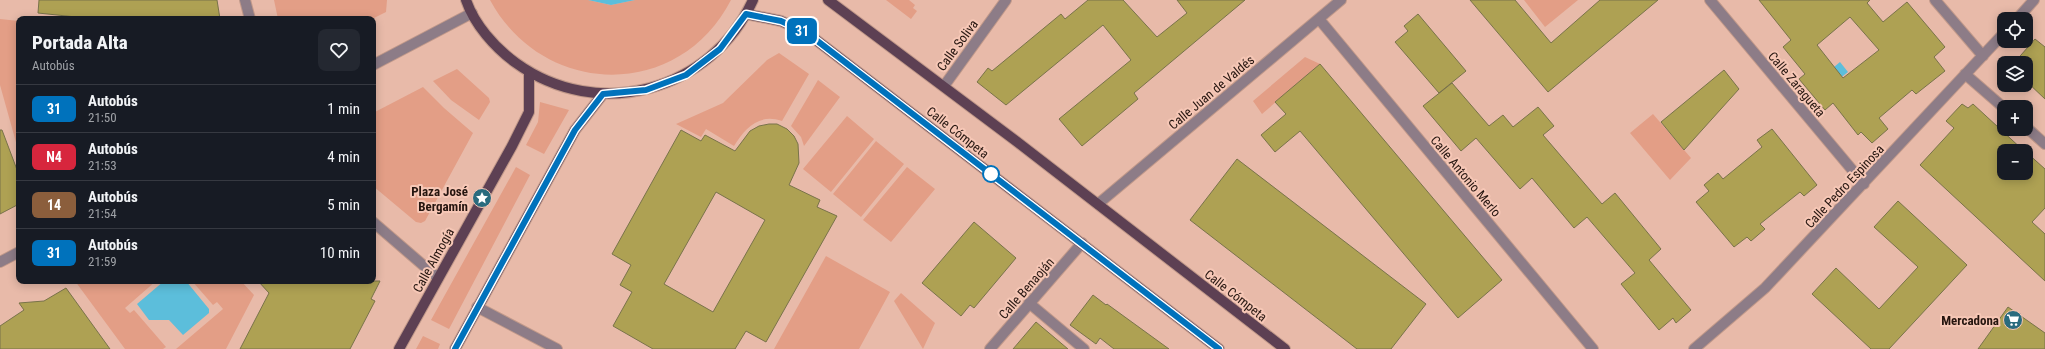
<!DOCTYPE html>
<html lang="es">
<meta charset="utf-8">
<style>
:root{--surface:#171b24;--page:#242831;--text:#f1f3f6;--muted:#9ea1a6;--line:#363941}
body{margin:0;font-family:"Roboto Condensed",sans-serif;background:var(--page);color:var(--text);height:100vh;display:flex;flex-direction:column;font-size:15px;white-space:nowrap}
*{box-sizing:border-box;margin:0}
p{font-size:13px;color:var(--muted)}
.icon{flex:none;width:22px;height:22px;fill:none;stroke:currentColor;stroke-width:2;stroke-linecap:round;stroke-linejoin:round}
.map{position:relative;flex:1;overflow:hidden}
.details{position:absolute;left:16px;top:16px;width:360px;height:268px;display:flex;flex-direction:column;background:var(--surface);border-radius:8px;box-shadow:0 2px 10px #0003}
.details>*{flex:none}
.badge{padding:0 8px;border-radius:6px;font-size:14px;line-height:26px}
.fabs{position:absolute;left:1997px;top:12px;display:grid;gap:8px}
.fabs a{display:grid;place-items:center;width:36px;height:36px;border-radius:8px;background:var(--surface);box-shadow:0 2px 10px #0003;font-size:20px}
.map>.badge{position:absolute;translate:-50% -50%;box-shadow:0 0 0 2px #fff}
.round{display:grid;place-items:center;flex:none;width:42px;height:42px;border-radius:8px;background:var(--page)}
.summary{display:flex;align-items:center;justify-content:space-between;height:68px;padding:0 16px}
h1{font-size:19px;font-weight:800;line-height:30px}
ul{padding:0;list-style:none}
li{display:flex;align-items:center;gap:12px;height:48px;padding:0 16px;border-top:1px solid var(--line)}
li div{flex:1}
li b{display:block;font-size:15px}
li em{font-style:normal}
li .badge{min-width:44px;font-weight:700;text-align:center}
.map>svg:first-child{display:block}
</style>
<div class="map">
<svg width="2045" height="349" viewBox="0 0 2045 349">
<rect width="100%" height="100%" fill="#e8baa9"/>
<path fill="#e39e86" d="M274 0H387L386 12 372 19H278Z
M490 0H588L611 5 635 0H731C679 101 543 98 490 0Z
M886 0H909L915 5 913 8 917 11 911 19Z
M1524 0H1578L1545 27Z
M0 19 19 21V153L0 85Z
M779 53 809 74 782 121C759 113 745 128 734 146L706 129 701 137 676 124 723 103 767 60Z
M1305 57 1320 64 1262 114 1253 101Z
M457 69 489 98 490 102 479 120 451 100 433 81Z
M818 80 840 97 804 146 801 137 791 126Z
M423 87 444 108 473 133 425 221 421 223 416 222 373 186V113Z
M540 102 569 110 544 154 526 145 538 122Z
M1653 114 1691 158 1670 180 1630 133Z
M847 116 874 139 831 192 803 169Z
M876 141 904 164 861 217 833 194Z
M516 167 530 175 449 329 431 320Z
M907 167 935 189 891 242 863 220Z
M826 256 890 292 859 349H774Z
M75 281H156L125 308 130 313 134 310 166 347 163 349H125Z
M192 281H241L254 295 226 349H176L223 309 217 302 213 305Z
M901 293 935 323 923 349 894 301Z
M423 336 440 344 438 349H416Z"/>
<path fill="#5cbedb" d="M588 0H635L611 5Z
M1840 62 1848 72 1824 91 1816 82Z
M164 281H186L209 309V313L183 335 169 320H149L137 304Z"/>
<path fill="#aea153" stroke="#79734a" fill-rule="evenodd" d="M39 0H217L220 19H95L38 13Z
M1088 0H1123L1157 37 1187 13 1177 0H1245L1134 93 1138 99 1082 146 1059 119 1131 60 1103 25 1006 105 977 82 988 68 992 71 1061 14 1065 19Z
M1470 0H1515L1551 43 1600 0H1658L1548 92Z
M1759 0H1870L1867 3 1883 22 1907 2 1945 47 1934 57 1945 71 1916 94 1912 90 1879 118 1888 129 1872 143 1861 132 1858 135 1833 103 1825 110 1799 79 1805 74 1783 47 1791 40ZM1850 17 1879 50 1843 78 1817 45Z
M1418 14 1466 71 1439 93 1395 42 1408 31 1404 26Z
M2035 39 2045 47V99L2026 81V63H2014Z
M1320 64 1502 280 1458 318 1300 131 1275 152 1261 135 1286 114 1275 102Z
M1724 70 1739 89 1684 150 1661 122Z
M1452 83 1489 126 1503 115 1513 127 1538 107 1554 126 1543 135 1602 204 1615 193 1661 249 1649 260 1691 310 1676 323 1673 318 1659 330 1621 284 1635 273 1587 217 1574 228 1532 178 1520 189 1476 138 1461 151 1423 106Z
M1962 104 1968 108 1973 104 2024 151H2004V173H2026V152L2045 169V208L2032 222 2045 234V281L1920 165 1954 128 1946 121Z
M769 124H777L787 129 794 136 798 144 799 163 789 185 820 200 817 207 837 216 766 342 746 331 735 349H653L613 326 632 292 620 285 631 265 612 254 681 130 701 141 705 135 735 151 750 131 759 126ZM716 192 765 220 713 312 664 284Z
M1772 129 1817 185 1804 196 1800 192 1760 224 1765 229 1751 241 1747 237 1734 247 1696 202 1709 191 1704 185 1718 173 1723 179 1762 147 1757 140Z
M0 130H2L19 175V204L0 214Z
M1237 159 1426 304 1391 349H1357L1190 220Z
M1898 201 1967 265 1889 349H1871L1812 294 1836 268 1879 309 1918 267 1874 227Z
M974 222 1016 258 974 308 970 305 961 316 922 283Z
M258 281H380L371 299 375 301 350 349H240L269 293Z
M66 288 110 349H0V326L24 310 19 303 44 301Z
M1093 295 1106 305 1107 304 1169 349H1114L1100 338 1096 344 1070 325Z
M2008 307 2045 333V349H1978Z
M1036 322 1068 349H1013Z"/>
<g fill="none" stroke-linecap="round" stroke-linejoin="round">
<defs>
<path id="minor" d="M245 0 250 19
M1710 0 1864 184
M1935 0 1983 56
M1319 19 1593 349
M2017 19 2034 0
M373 65 472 13
M1965 74 2004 108
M944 86 1006 0
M2026 127 2045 144
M1098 204 1341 0
M373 222 438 278
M0 262 19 252
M1029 303 1084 349
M477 307 557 349
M990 349 1082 243
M1694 349 1765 288 2004 33"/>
<path id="major" d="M466 0C474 24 495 48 516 63 598 122 711 92 753 0
M828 0 1016 141 1285 349
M746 14 781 21 807 33 1219 349
M399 349 512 146 529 112V73
M455 349 575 130 603 94"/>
</defs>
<use href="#minor" stroke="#c1998a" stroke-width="12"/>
<use href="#major" stroke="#c1998a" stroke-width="12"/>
<use href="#minor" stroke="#8d7c87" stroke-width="10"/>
<use href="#major" stroke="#5d4053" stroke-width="10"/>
</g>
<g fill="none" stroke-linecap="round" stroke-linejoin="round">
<defs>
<path id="line" d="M455 349 575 130 603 94 646 90 686 75 720 49 746 14 781 21 807 33 1219 349"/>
</defs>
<use href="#line" stroke="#fff" stroke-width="9"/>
<use href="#line" stroke="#0072bc" stroke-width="6"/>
</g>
<defs>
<symbol id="sight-disc" viewBox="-11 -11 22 22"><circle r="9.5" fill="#296b7e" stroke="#f6c7b6"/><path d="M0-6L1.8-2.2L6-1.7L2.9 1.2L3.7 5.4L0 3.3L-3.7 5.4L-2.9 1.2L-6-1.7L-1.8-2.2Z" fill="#fff"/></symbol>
<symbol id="supermarket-disc" viewBox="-11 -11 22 22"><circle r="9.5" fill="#296b7e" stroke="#f6c7b6"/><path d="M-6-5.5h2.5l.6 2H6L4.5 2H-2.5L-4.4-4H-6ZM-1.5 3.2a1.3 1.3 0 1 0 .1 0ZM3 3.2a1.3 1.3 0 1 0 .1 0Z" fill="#fff"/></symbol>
</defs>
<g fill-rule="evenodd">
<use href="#sight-disc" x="471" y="187" width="22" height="22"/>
<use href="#supermarket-disc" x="2002" y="309" width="22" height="22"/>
</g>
<circle fill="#fff" stroke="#0072bc" stroke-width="2" cx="991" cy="174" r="8"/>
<g text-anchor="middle" stroke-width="4" stroke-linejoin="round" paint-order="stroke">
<g font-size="13" fill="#25150f" stroke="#f6c7b6">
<text transform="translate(957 45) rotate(-54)" y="5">Calle Soliva</text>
<text transform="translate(1797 84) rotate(50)" y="5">Calle Zaragueta</text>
<text transform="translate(1211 92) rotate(-40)" y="5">Calle Juan de Valdés</text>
<text transform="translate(958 132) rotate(38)" y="5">Calle Cómpeta</text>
<text transform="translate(1466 176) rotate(50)" y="5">Calle Antonio Merlo</text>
<text transform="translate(1844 186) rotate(-47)" y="5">Calle Pedro Espinosa</text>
<text transform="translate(433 260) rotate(-61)" y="5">Calle Almogía</text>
<text transform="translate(1026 288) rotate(-49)" y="5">Calle Benaoján</text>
<text transform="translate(1236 295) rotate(38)" y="5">Calle Cómpeta</text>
</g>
<g font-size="13" font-weight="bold" fill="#25150f" stroke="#f6c7b6" text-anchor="end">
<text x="468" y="196">Plaza José<tspan x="468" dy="15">Bergamín</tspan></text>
<text x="1999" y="325">Mercadona</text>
</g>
</g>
</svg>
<div class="fabs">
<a><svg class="icon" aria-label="locate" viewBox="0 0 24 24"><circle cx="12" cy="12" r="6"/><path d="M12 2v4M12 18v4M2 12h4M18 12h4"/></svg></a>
<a><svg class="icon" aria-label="layers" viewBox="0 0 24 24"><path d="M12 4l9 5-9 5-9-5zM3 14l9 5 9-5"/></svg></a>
<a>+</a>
<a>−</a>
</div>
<b class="badge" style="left:802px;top:31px;background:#0072bc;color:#fff">31</b>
<section class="details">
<div class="summary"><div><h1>Portada Alta</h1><p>Autobús</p></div><a class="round"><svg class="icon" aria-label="heart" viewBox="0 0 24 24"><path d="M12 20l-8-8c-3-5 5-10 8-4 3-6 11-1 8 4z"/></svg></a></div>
<ul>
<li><span class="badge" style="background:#0072bc;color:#fff">31</span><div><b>Autobús</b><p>21:50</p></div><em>1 min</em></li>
<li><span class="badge" style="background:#d7263d;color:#fff">N4</span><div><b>Autobús</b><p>21:53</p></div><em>4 min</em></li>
<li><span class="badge" style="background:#8b5e3c;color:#fff">14</span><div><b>Autobús</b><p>21:54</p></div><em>5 min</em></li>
<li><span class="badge" style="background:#0072bc;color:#fff">31</span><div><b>Autobús</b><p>21:59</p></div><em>10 min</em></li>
</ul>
</section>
</div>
